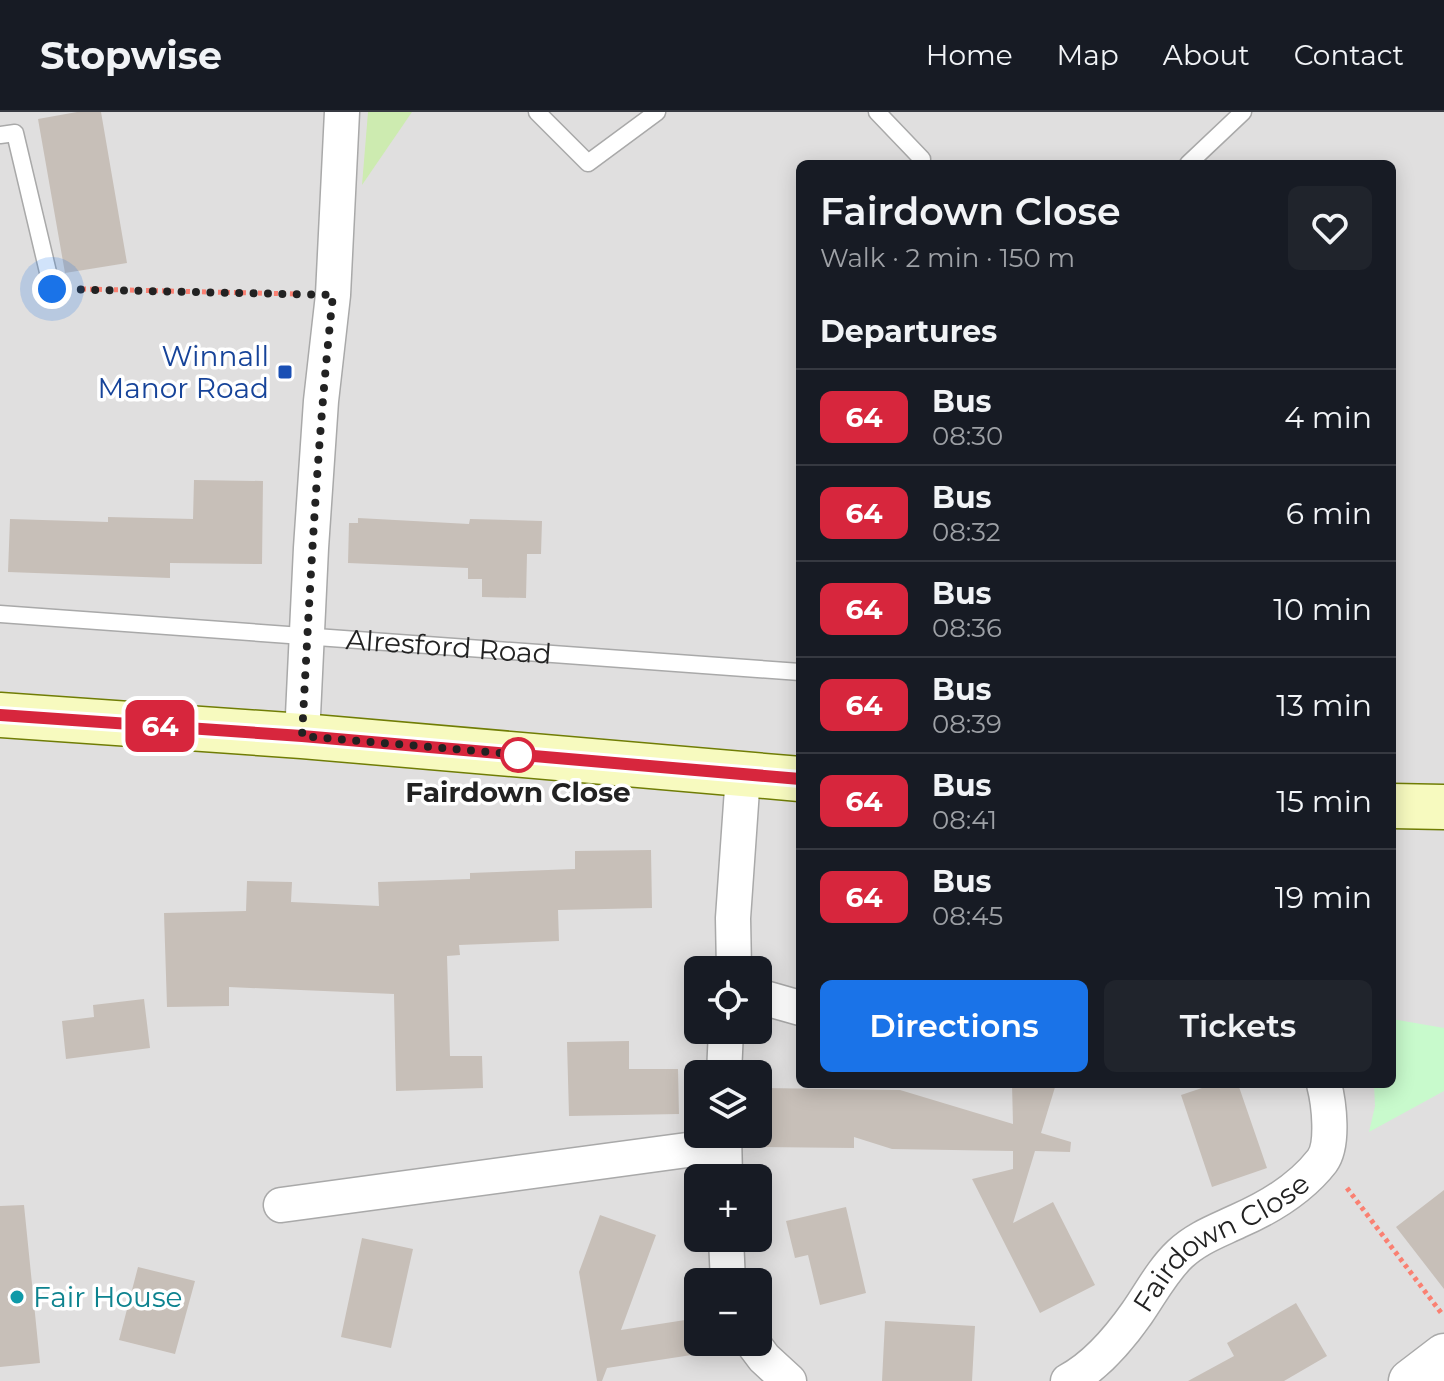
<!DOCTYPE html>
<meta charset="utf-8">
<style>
:root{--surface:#171b24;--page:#20242c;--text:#f1f3f6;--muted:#9ea1a6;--line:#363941;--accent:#1a73e8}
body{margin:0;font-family:Montserrat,sans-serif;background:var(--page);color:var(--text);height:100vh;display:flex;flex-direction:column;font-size:30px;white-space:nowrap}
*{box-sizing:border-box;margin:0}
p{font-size:26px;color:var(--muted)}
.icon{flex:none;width:44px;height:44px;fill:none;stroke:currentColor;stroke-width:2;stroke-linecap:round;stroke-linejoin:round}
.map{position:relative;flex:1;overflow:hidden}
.details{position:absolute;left:796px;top:48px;width:600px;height:928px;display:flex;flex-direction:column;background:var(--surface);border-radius:12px;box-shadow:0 4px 20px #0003}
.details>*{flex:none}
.badge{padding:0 16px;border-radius:12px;font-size:28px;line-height:52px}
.fabs{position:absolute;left:684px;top:844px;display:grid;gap:16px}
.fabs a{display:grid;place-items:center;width:88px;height:88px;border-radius:12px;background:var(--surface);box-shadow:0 4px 20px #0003;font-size:40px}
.you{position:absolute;width:40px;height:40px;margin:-20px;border:6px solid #fff;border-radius:50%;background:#1a73e8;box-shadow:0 0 0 12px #1a73e833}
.map>.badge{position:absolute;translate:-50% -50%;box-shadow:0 0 0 4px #fff}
h2{padding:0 24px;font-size:30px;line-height:72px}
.round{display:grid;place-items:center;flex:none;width:84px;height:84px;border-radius:12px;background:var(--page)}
.overview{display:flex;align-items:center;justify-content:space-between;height:136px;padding:0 24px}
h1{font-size:38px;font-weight:600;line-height:60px}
.primary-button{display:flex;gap:16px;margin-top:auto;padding:16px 24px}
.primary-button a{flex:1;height:92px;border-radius:12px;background:var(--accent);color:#fff;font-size:32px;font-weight:600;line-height:92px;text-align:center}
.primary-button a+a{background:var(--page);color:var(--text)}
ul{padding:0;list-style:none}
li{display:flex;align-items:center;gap:24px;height:96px;padding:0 24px;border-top:2px solid var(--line)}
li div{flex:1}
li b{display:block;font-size:30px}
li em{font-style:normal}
li .badge{min-width:88px;font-weight:700;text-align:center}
header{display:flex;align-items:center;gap:48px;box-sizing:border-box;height:112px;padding:0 40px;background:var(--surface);border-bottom:2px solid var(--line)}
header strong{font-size:38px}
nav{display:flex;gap:44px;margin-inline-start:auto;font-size:28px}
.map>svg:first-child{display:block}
</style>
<header>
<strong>Stopwise</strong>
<nav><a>Home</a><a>Map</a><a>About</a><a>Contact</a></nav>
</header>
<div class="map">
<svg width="1444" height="1269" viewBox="0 0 1444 1269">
<rect width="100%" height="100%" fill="#f2efe9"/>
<path fill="#e0dfdf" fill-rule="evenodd" d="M0 0H1444V1269H0ZM800 52H1392V972H800ZM698 858H758V918H698ZM698 962H758V1022H698ZM698 1066H758V1126H698ZM698 1170H758V1230H698Z"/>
<path fill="#cdebb0" d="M368 0H412L362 73Z"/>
<path fill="#c8facc" d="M1392 907 1444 916V979L1369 1020 1375 994 1374 972H1392Z"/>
<path fill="#c7bfb8" d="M77 0H101L127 151 65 161 38 7Z
M194 368 263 369 262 452 170 451V466L8 460 10 407 108 410V405L193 407Z
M358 406 469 412 470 407 542 409 541 442H527L526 486 482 485V467H468V456L348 451 349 411H358Z
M651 738 652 796 558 798 559 829 459 833 460 843 447 844 450 944H482L483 976 396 979 394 882 229 875V894L167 895 164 801 246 799 247 769 292 770 291 790 379 794 378 770 470 767V761L575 757V739Z
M144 887 150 936 66 947 62 909 94 905 93 893Z
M629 929V957H678L679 1002 569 1004 567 930Z
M1012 972H1056L1041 1021 1071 1030 1070 1040 1035 1039 1013 1111 1053 1090 1095 1173 1040 1201 972 1067 1013 1057V1039L892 1037 854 1025V1036L762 1035 764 976 900 978 1013 1012Z
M1214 972H1238L1267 1056 1212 1075 1181 983Z
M1444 1078V1177L1396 1115Z
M24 1093 40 1251 0 1255V1094Z
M846 1095 866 1181 820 1193 808 1143 795 1146 786 1109Z
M600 1103 656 1123 621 1218 698 1206V1242L607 1256 602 1269H597L579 1160Z
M362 1126 413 1137 391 1236 341 1225Z
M138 1155 195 1169 175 1242 119 1228Z
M1296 1191 1327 1244 1284 1269H1188L1234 1244 1227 1231Z
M885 1209 975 1214 972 1269H882Z"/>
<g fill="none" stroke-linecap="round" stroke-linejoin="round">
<defs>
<g id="service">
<path d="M537 0 588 51 657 0"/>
<path d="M877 0 922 47"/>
<path d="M0 23 15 21 52 177"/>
<path d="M1188 52 1243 0"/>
<path id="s1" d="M0 502 800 560"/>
</g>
<g id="minor">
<path d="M302 624 311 436 321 289 333 183 342 0"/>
<path d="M734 858 733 806 743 663"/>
<path d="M758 884 800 896"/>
<path d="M724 962 726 918"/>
<path d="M724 1022 725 1066"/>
<path d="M281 1093 724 1033"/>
<path d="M726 1126 728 1170"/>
<path d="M752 1230 764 1246 789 1269"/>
<path id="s2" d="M1068 1269C1096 1254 1118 1228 1137 1201 1151 1181 1162 1159 1180 1142 1197 1126 1217 1119 1238 1109 1268 1096 1301 1076 1322 1049 1334 1033 1329 991 1324 972"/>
</g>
<path id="tertiary" d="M1410 1269 1444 1243"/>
<path id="secondary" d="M0 603 302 624 800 667
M1392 694 1444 695"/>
</defs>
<use href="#service" stroke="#a9a9a9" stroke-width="19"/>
<use href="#minor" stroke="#a9a9a9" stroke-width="37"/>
<use href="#tertiary" stroke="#a9a9a9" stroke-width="45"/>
<use href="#secondary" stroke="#707d05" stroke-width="47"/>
<path stroke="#fa8072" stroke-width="5" stroke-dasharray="4 4" stroke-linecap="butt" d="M82 177 296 182
M1347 1076 1442 1202"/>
<use href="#service" stroke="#fff" stroke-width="16"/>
<use href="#minor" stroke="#fff" stroke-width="34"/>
<use href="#tertiary" stroke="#fff" stroke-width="42"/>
<use href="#secondary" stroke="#f7fabf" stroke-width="44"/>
</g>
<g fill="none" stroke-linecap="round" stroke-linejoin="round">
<defs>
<path id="line" d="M0 603 302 624 800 667"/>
</defs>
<use href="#line" stroke="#fff" stroke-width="18"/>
<use href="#line" stroke="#d7263d" stroke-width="12"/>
<path stroke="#222" stroke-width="8" stroke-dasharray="0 14.4" d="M52 177 333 183C317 330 310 476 302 624L523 643H518"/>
</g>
<rect fill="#1a4fb4" stroke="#fff" stroke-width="3" x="277" y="252" width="16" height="16" rx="4"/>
<circle fill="#fff" stroke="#d7263d" stroke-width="4" cx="518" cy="643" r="16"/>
<circle fill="#0f9aa8" stroke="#fff" stroke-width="3" cx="17" cy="1185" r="8"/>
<g text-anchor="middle" stroke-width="7" stroke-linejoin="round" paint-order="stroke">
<g font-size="28" fill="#164399" stroke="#fff" text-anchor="end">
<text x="269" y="254">Winnall<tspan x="269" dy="32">Manor Road</tspan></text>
</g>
<g font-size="28" fill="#222" stroke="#fff">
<text dy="10" stroke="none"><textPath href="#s1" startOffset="450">Alresford Road</textPath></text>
<text dy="10" stroke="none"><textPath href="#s2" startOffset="210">Fairdown Close</textPath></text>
</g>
<g font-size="28" font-weight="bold" fill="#222" stroke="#fff">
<text x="518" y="690">Fairdown Close</text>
</g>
<g font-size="28" fill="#0d838f" stroke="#fff" text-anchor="start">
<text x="33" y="1195">Fair House</text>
</g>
</g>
</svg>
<div class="fabs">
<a><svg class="icon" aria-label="locate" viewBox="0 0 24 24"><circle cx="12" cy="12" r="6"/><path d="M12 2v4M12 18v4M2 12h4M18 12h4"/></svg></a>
<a><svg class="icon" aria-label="layers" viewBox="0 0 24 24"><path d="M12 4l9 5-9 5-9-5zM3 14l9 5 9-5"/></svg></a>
<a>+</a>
<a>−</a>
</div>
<div class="you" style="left:52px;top:177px"></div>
<b class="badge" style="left:160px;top:614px;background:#d7263d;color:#fff">64</b>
<section class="details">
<div class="overview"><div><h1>Fairdown Close</h1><p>Walk · 2 min · 150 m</p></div><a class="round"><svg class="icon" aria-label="heart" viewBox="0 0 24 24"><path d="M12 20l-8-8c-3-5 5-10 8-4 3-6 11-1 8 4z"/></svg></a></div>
<h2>Departures</h2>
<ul>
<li><span class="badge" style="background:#d7263d;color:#fff">64</span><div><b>Bus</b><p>08:30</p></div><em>4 min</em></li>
<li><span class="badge" style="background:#d7263d;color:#fff">64</span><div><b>Bus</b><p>08:32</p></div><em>6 min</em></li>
<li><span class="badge" style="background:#d7263d;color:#fff">64</span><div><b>Bus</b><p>08:36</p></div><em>10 min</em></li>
<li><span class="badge" style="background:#d7263d;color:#fff">64</span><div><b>Bus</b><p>08:39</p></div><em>13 min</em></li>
<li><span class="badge" style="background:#d7263d;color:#fff">64</span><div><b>Bus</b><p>08:41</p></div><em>15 min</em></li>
<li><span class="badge" style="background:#d7263d;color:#fff">64</span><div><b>Bus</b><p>08:45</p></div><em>19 min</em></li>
</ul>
<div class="primary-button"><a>Directions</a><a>Tickets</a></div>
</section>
</div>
